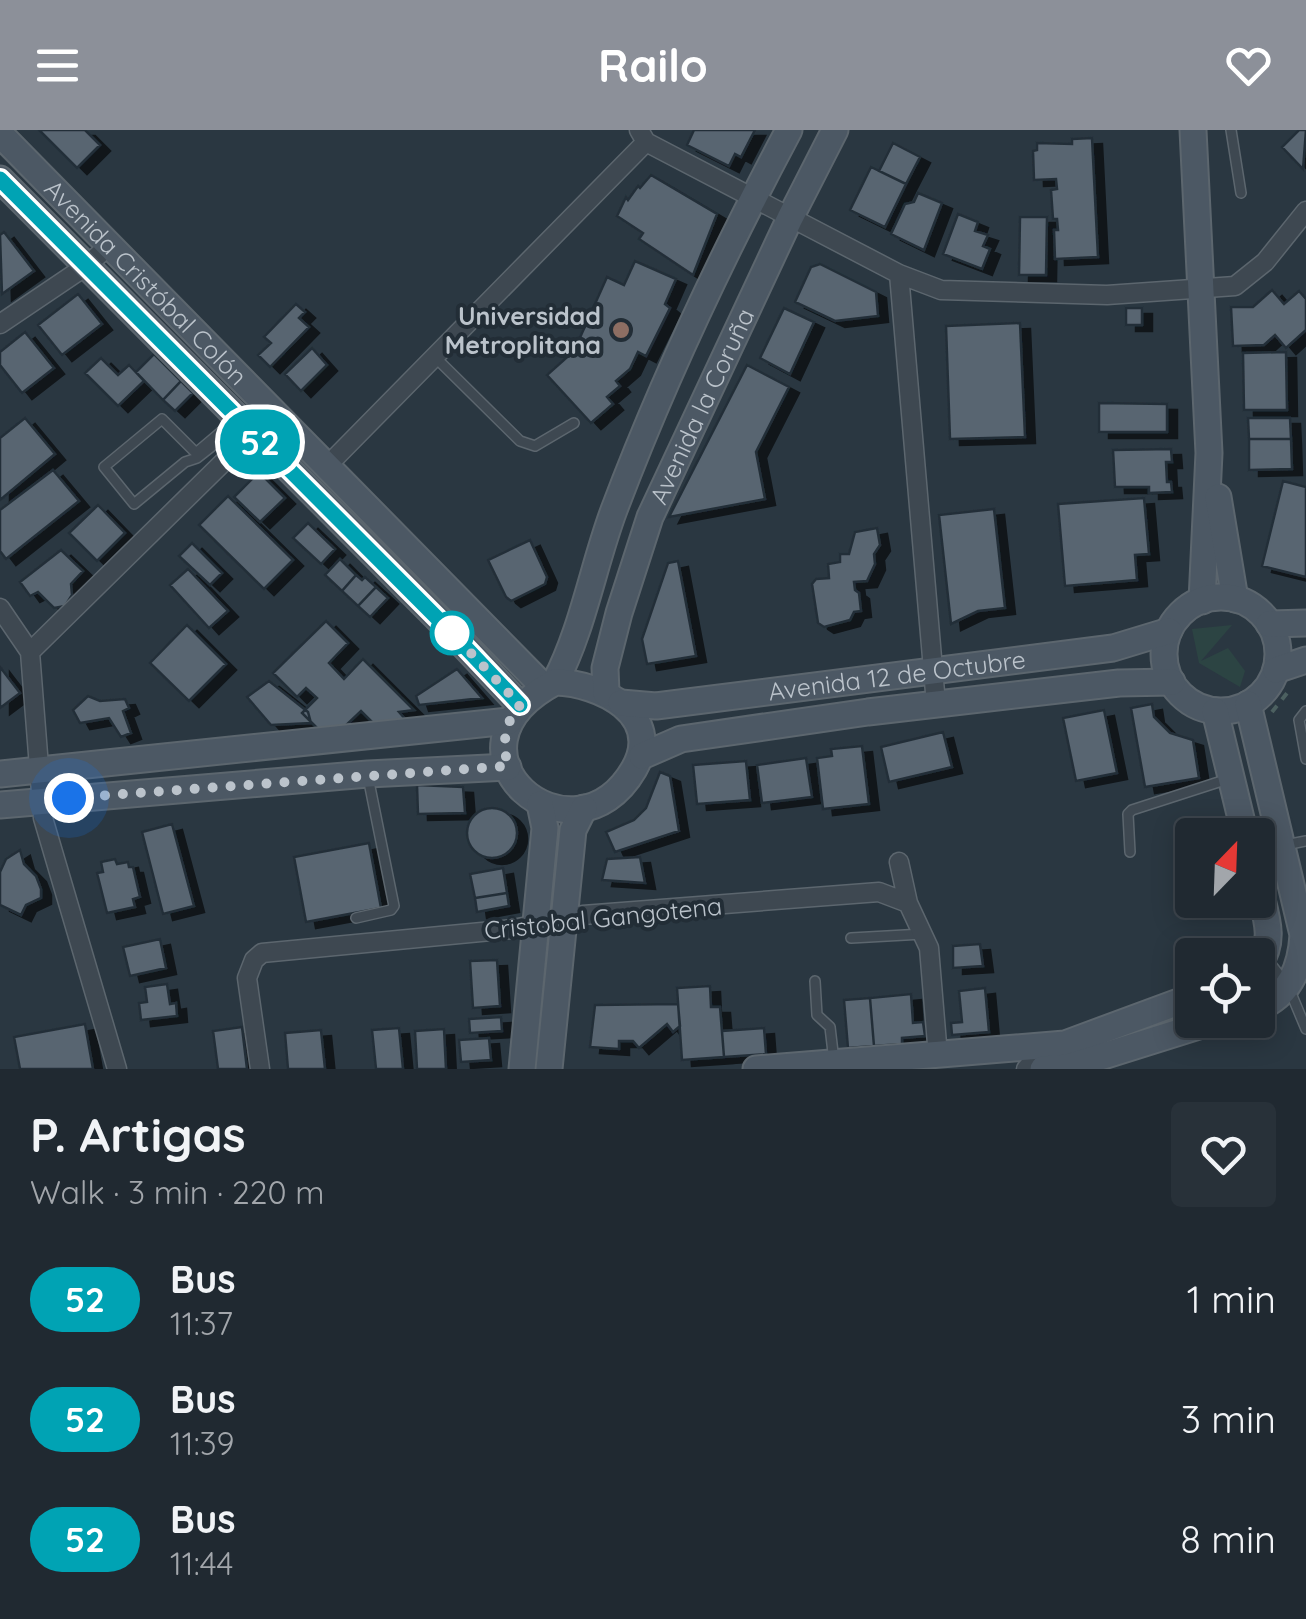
<!DOCTYPE html>
<meta charset="utf-8">
<style>
:root{--surface:#202931;--page:#283139;--text:#f1f3f6;--muted:#a2a6ab;--line:#3d454d;--accent:#8c9099}
body{margin:0;font-family:Quicksand,sans-serif;background:var(--page);color:var(--text);height:100vh;display:flex;flex-direction:column;font-size:38px;white-space:nowrap}
*{box-sizing:border-box;margin:0}
p{font-size:32px;color:var(--muted)}
.icon{flex:none;width:55px;height:55px;fill:none;stroke:currentColor;stroke-width:2;stroke-linecap:round;stroke-linejoin:round}
.map{position:relative;height:939px;overflow:hidden}
.drawer{display:flex;flex-direction:column;background:var(--surface);flex:1}
.drawer>*{flex:none}
.badge{padding:0 20px;border-radius:32px;font-size:35px;line-height:65px}
.needle{width:65px;rotate:23deg}
.tools{position:absolute;left:1175px;top:688px;display:grid;gap:20px}
.tools a{display:grid;place-items:center;width:100px;height:100px;border-radius:10px;background:var(--surface);box-shadow:0 5px 25px #0003,0 0 0 2px var(--line);font-size:50px}
.you{position:absolute;width:50px;height:50px;margin:-25px;border:8px solid #fff;border-radius:50%;background:#1a73e8;box-shadow:0 0 0 15px #1a73e833}
.map>.badge{position:absolute;translate:-50% -50%;box-shadow:0 0 0 5px #fff}
.round{display:grid;place-items:center;flex:none;width:105px;height:105px;border-radius:10px;background:var(--page)}
.headline{display:flex;align-items:center;justify-content:space-between;height:170px;padding:0 30px}
h1{font-size:48px;font-weight:800;line-height:75px}
ul{padding:0;list-style:none}
li{display:flex;align-items:center;gap:30px;height:120px;padding:0 30px}
li div{flex:1}
li b{display:block;font-size:38px}
li em{font-style:normal}
li .badge{min-width:110px;font-weight:700;text-align:center}
header{display:flex;justify-content:space-between;align-items:center;height:130px;padding:0 30px;background:var(--accent);color:#fff;font-size:45px;font-weight:800}
.map>svg:first-child{display:block}
</style>
<header><svg class="icon" aria-label="menu" viewBox="0 0 24 24"><path d="M4 6h16M4 12h16M4 18h16"/></svg>Railo<svg class="icon" aria-label="heart" viewBox="0 0 24 24"><path d="M12 20l-8-8c-3-5 5-10 8-4 3-6 11-1 8 4z"/></svg></header>
<div class="map">
<svg width="1306" height="939" viewBox="0 0 1306 939">
<defs>
<filter id="shadow"><feDropShadow dx="10" dy="6" stdDeviation="0" flood-color="#0009"/></filter>
</defs>
<rect width="100%" height="100%" fill="#2a3741"/>
<path fill="#2c4443" d="M1232 495 1201 531 1228 518 1245 541 1240 557 1199 533 1192 499Z"/>
<path fill="#586571" stroke="#242f38" stroke-width="2.5" filter="url(#shadow)" d="M39 0H85L100 15 77 38Z
M694 0H755L741 27 735 24 729 36 687 15Z
M1299 0H1306L1303 39 1282 17Z
M1092 8 1098 127 1055 129 1054 100H1058L1057 89H1053L1051 60 1057 59 1056 49 1034 50 1033 21 1037 20V13L1072 14V9Z
M893 13 920 27 906 54 879 41Z
M871 37 906 54 885 97 850 80Z
M651 45 717 84 693 145 639 109 643 103 617 86 626 67 628 70 638 56 640 58Z
M918 63 942 73 924 120 891 104 905 74 914 72Z
M958 84 978 92 975 101 988 105 983 116 990 119 982 139 943 124Z
M1020 87H1047L1046 145H1019Z
M4 102 34 141 2 164 0 105Z
M635 131 676 149 665 174 670 178 646 226 638 222 630 239 616 251 620 256 607 267 613 274 591 293 547 245 574 221 607 147 624 155Z
M820 134 876 162 878 186 835 191 795 172 811 137Z
M1272 160 1284 174 1299 161 1306 169V200L1286 218 1275 205 1264 215 1233 216 1231 177H1253Z
M78 164 102 194 62 225 38 195Z
M296 174 305 182 299 188 309 197 270 237 258 225 271 213 264 207Z
M784 178 814 192 790 244 760 228Z
M1126 178H1142V195H1126Z
M1020 193 1025 307 950 309 946 196Z
M25 202 54 238 22 263 0 235V222Z
M312 218 327 235 301 261 285 244Z
M1286 222 1287 280H1244L1243 223Z
M154 224 181 251 163 270 136 242Z
M101 228 118 245 129 235 144 251 118 276 85 243Z
M747 235 789 257 756 322 765 369 669 387Z
M181 251 193 263 175 281 163 270Z
M1099 273 1167 274V302H1099Z
M25 288 55 324 0 370V308Z
M1248 288H1290L1291 309H1249Z
M1249 309H1291L1292 339 1249 340Z
M1171 319 1172 332H1166L1167 352H1171L1172 362 1149 363V357H1115L1113 320Z
M53 340 79 371 6 429 0 421V380Z
M259 342 285 368 260 392 234 367Z
M1283 351 1306 357V447L1262 436Z
M228 366 293 430 264 459 199 395Z
M1144 368 1149 424 1135 425 1137 450 1065 456 1058 374Z
M98 375 125 403 97 431 69 403Z
M994 379 1005 478 978 481 951 494 939 385Z
M308 393 335 419 321 434 293 408Z
M877 398 880 415 874 424 875 434 867 451 854 452 855 460 859 463 861 481 854 482 850 490 824 497 818 493 812 454 816 449 829 448 828 434 840 432V424H849L855 402Z
M530 410 547 447 545 454 511 471 506 467 488 430Z
M192 413 222 443 210 455 179 426Z
M61 420 83 441 71 454 72 465 65 476 54 478 38 462 30 466 20 452Z
M340 429 356 445 342 461 325 445Z
M678 431 696 526 647 534 642 509 668 433Z
M188 439 228 481 209 498 170 455Z
M356 445 362 450 365 447 376 457 358 476 342 461Z
M376 457 388 468 370 487 358 476Z
M326 491 348 513 329 533 344 549 363 529 414 580 399 582 406 590 376 596 361 581 340 601 323 604 302 583 317 568 306 558 297 567 273 543Z
M187 495 226 534 189 571 150 533Z
M0 537 20 563 0 578Z
M457 539 482 568 419 575 416 566Z
M269 551 308 582 311 593 271 595 247 567Z
M88 566 100 571 125 569 129 578 123 581 131 603 121 607 109 588 80 593 73 580Z
M1152 574 1154 587 1170 603 1193 610 1199 648 1145 657 1131 578Z
M1104 580 1117 643 1076 651 1063 588Z
M943 602 952 637 889 652 881 617Z
M862 616 869 674 823 679 817 628 832 626 831 619Z
M806 628 812 667 762 673 757 635Z
M746 631 750 670 697 674 693 635Z
M660 642 670 646 679 701 615 722 606 702 634 690 646 678Z
M417 655 463 657 465 683 418 684Z
M467 703a25 25 0 1 1 50 0a25 25 0 1 1-50 0Z
M172 694 194 776 163 784 142 702Z
M369 713 381 778 306 792 294 727Z
M20 720 24 734 36 746 41 759V768L26 775 21 785 0 775V742L6 729Z
M640 727 645 753 602 750 607 729Z
M115 729 117 734 128 732 129 737H133L140 767 133 769 135 777 107 783 97 743 103 742 101 732Z
M503 738 507 763 475 768 470 744Z
M507 763 509 776 477 782 475 768Z
M160 809 166 838 130 846 123 817Z
M980 814 983 836 953 838V816Z
M497 830 500 876 473 878 470 831Z
M167 854 170 874 176 873 177 886 141 890 139 873 147 872 145 857Z
M710 856 711 877H720L724 927 682 930 677 858Z
M985 858 989 902 952 905 951 893 962 892 959 861Z
M911 864 913 893 923 892 925 906 902 908V914L874 916 870 868Z
M870 868 874 916 848 918 844 870Z
M678 874 680 896 673 902 667 894 639 918 633 911H619V919L590 917 595 875Z
M501 887 502 901 470 903 469 889Z
M85 894 93 939H20L14 907Z
M242 897 247 939H218L213 901Z
M399 898 403 939H376L372 900Z
M764 898 766 924 724 927 722 901Z
M444 899 446 939H417L415 901Z
M321 900 325 939H288L285 903Z
M489 908 491 930 461 932 459 910Z"/>
<g fill="none" stroke-linecap="round" stroke-linejoin="round">
<defs>
<path id="lane" d="M1231 0 1241 63
M435 227 520 311 535 316 574 293
M235 290 196 323 162 289 104 337 134 374 185 332 197 328 239 295
M1306 581 1299 590 1306 629
M1285 715 1306 711
M1130 722 1128 684 1132 680 1228 649
M356 788 391 780 394 776 368 647
M851 808 923 804
M1266 828 1288 856 1306 899
M815 851 817 885 830 897 834 931"/>
<path id="street" d="M639 0 646 12 899 144 941 160 1107 165 1235 156 1265 132 1306 81
M899 144 936 574
M0 194 86 136 111 114
M327 336 646 12
M0 478 30 522 43 688 117 939
M30 522 252 304
M899 732 908 773
M260 939 247 848 254 830 262 823 513 799 583 785 879 762 908 773 929 818 938 926
M1026 939 1044 918"/>
<g id="secondary">
<path d="M1193 0 1209 323 1202 471"/>
<path id="s1" d="M0 4 544 557"/>
<path d="M0 49 452 503 520 575"/>
<path d="M1218 367 1235 469"/>
<circle cx="1221" cy="524" r="57"/>
<path d="M1269 494 1306 493"/>
<path d="M1276 540 1306 530"/>
<path d="M555 552C583 499 593 436 614 380 663 250 724 122 789 0"/>
<path d="M555 552C600 553 665 585 634 639 573 744 426 621 555 552Z"/>
<path id="s2" d="M606 563 605 538 619 483 650 387 790 88 835 0"/>
<path id="s3" d="M621 573 656 576 1113 518 1169 501"/>
<path d="M1248 574 1303 805C1301 838 1290 865 1258 878"/>
<path d="M1215 581 1245 705"/>
<path d="M642 626 681 609 868 582 1119 553 1172 552"/>
<path d="M0 644 509 591"/>
<path d="M0 675 368 644 508 637"/>
<path d="M1258 754C1265 784 1277 809 1258 836"/>
<path d="M522 939 545 698 540 674"/>
<path d="M549 939 573 700 584 678"/>
<path d="M756 939 1065 914 1192 867"/>
<path d="M1043 939 1068 937 1218 890"/>
</g>
</defs>
<use href="#lane" stroke="#5c666e" stroke-width="12"/>
<use href="#street" stroke="#5c666e" stroke-width="21"/>
<use href="#secondary" stroke="#5c666e" stroke-width="29"/>
<path stroke="#4c6060" stroke-width="4" stroke-dasharray="8 8" stroke-linecap="butt" d="M1272 582 1291 558"/>
<use href="#lane" stroke="#3e4851" stroke-width="9"/>
<use href="#street" stroke="#3e4851" stroke-width="18"/>
<use href="#secondary" stroke="#4c5864" stroke-width="25"/>
</g>
<g fill="none" stroke-linecap="round" stroke-linejoin="round">
<defs>
<path id="line" d="M0 49 452 503 520 575"/>
</defs>
<use href="#line" stroke="#fff" stroke-width="22"/>
<use href="#line" stroke="#00a3b4" stroke-width="15"/>
<path stroke="#bbc3cb" stroke-width="10" stroke-dasharray="0 18" d="M69 668 508 636C502 613 504 594 520 575L452 503"/>
</g>
<circle fill="#8d6e63" stroke="#222d36" stroke-width="4" cx="621" cy="200" r="10"/>
<circle fill="#fff" stroke="#00a3b4" stroke-width="5" cx="452" cy="503" r="20"/>
<g text-anchor="middle" stroke-width="8" stroke-linejoin="round" paint-order="stroke">
<g font-size="25" fill="#bbc3cb" stroke="#222d36">
<text dy="9" stroke="none"><textPath href="#s1" startOffset="208">Avenida Cristóbal Colón</textPath></text>
<text dy="9" stroke="none"><textPath href="#s2" startOffset="305">Avenida la Coruña</textPath></text>
<text dy="9" stroke="none"><textPath href="#s3" startOffset="278">Avenida 12 de Octubre</textPath></text>
<text transform="translate(603 788) rotate(-6)" y="9">Cristobal Gangotena</text>
</g>
<g font-size="25" font-weight="bold" fill="#bbc3cb" stroke="#222d36" text-anchor="end">
<text x="601" y="195">Universidad<tspan x="601" dy="29">Metroplitana</tspan></text>
</g>
</g>
</svg>
<div class="tools">
<a><svg class="needle" viewBox="-14 -14 28 28"><path d="M0-13l5 13h-10z" fill="#e53935"/><path d="M0 13l5-13h-10z" fill="#a2a6ab"/></svg></a>
<a><svg class="icon" aria-label="locate" viewBox="0 0 24 24"><circle cx="12" cy="12" r="6"/><path d="M12 2v4M12 18v4M2 12h4M18 12h4"/></svg></a>
</div>
<div class="you" style="left:69px;top:668px"></div>
<b class="badge" style="left:260px;top:312px;background:#00a3b4;color:#fff">52</b>
</div>
<section class="drawer">
<div class="headline"><div><h1>P. Artigas</h1><p>Walk · 3 min · 220 m</p></div><a class="round"><svg class="icon" aria-label="heart" viewBox="0 0 24 24"><path d="M12 20l-8-8c-3-5 5-10 8-4 3-6 11-1 8 4z"/></svg></a></div>
<ul>
<li><span class="badge" style="background:#00a3b4;color:#fff">52</span><div><b>Bus</b><p>11:37</p></div><em>1 min</em></li>
<li><span class="badge" style="background:#00a3b4;color:#fff">52</span><div><b>Bus</b><p>11:39</p></div><em>3 min</em></li>
<li><span class="badge" style="background:#00a3b4;color:#fff">52</span><div><b>Bus</b><p>11:44</p></div><em>8 min</em></li>
</ul>
</section>
